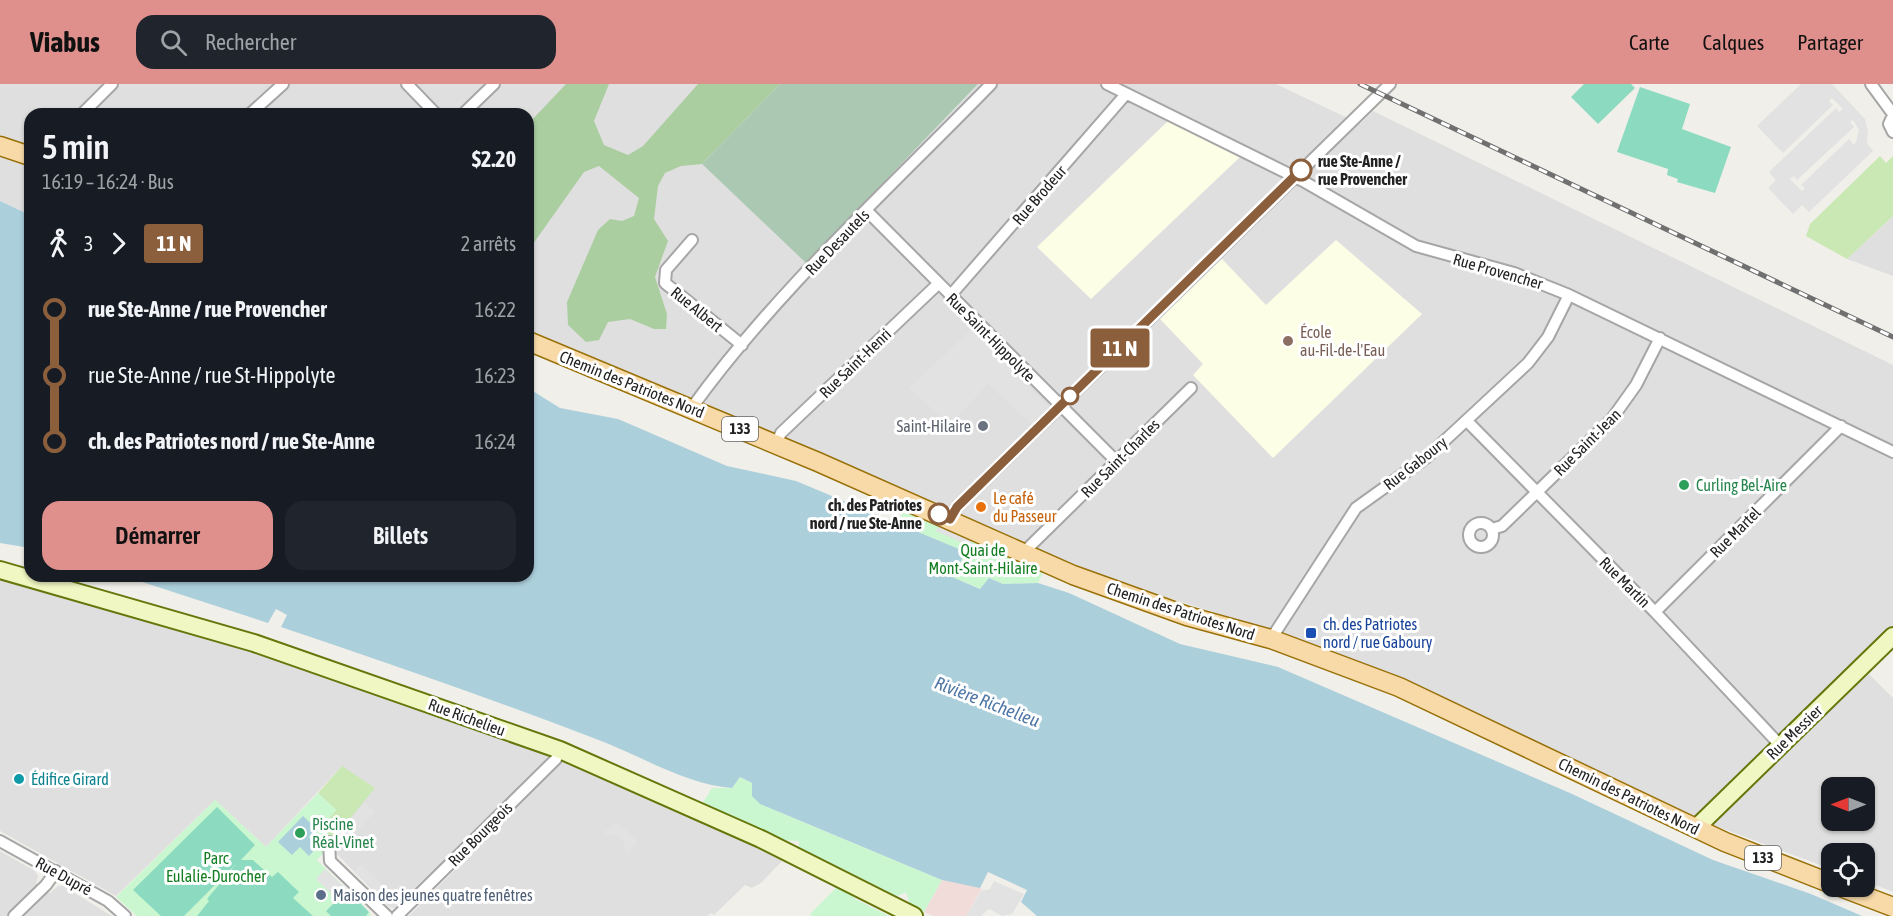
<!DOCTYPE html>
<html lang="fr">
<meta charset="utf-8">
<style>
:root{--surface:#171b24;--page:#20242c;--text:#f1f3f6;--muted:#9ea1a6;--accent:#df8f8c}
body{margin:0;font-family:"Asap Condensed",sans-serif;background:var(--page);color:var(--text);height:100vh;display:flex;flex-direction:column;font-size:22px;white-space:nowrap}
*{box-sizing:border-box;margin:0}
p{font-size:20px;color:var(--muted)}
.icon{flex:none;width:33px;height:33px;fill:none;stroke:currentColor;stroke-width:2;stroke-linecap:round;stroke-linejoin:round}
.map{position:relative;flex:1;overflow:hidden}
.sheet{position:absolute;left:24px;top:24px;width:510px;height:474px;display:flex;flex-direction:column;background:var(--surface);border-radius:18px;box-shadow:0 2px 4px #0004}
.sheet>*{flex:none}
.badge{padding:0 12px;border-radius:4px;font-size:21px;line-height:39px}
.needle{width:39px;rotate:270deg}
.tools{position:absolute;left:1821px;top:693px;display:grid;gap:12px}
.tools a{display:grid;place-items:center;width:54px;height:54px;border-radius:12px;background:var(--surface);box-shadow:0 2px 4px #0004;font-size:30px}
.map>.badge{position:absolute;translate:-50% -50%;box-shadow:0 0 0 3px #fff}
.legs{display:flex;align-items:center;gap:9px;height:66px;padding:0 18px;font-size:20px}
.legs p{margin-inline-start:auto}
.summary{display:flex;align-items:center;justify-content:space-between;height:102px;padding:0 18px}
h1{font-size:33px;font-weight:600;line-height:45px}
.cta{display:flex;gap:12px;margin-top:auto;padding:12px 18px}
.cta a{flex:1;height:69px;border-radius:18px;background:var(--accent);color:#111;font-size:24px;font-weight:600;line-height:69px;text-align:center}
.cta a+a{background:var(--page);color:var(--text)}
ul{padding:0 18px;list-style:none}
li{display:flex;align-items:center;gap:21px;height:66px;font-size:22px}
li i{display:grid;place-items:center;width:9px;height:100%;margin:0 8px;background:currentColor}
li i::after{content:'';width:15px;height:15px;margin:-8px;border:4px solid;border-radius:50%;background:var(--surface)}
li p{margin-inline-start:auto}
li:first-child i{background:linear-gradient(#0000 50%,currentColor 0)}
li:last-child i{background:linear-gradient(currentColor 50%,#0000 0)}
header{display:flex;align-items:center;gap:36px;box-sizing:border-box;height:84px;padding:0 30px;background:var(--accent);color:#111}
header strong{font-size:28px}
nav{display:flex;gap:33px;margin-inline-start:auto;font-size:21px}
.search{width:420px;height:54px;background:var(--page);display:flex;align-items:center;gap:15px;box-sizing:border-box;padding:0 21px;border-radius:18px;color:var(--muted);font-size:22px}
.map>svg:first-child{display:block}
</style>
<header>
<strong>Viabus</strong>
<div class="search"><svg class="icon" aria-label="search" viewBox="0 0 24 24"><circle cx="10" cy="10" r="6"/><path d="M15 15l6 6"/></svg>Rechercher</div>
<nav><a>Carte</a><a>Calques</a><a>Partager</a></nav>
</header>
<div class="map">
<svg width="1893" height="832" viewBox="0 0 1893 832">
<rect width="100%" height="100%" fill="#f1efe9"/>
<path fill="#e0dfdf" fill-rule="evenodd" d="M0 0H780L702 80 806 178 978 0H1276L1360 40 1373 27 1893 281V564L1868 589 1893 614V808L1865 797 1864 770H1832L1831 785 1708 739 1542 660 1297 554 1083 487 1013 459 914 409 528 251V30H30V131L0 117ZM1832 704H1864V736H1832Z
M1893 132V192L1847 175Z
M0 493 246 564 549 672 467 756 463 757 394 824 389 823 331 764 342 682 266 763 215 716 116 812 0 747Z
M563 676 730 749 782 777 761 799 752 804 745 801 714 831 711 829 707 832H409Z
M0 767 35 787 38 792 36 800 50 809 58 802H63L112 832H0Z"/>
<path fill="#f1dcda" d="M942 796 982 804 966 832H933L924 828Z"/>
<path fill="#fcfee6" d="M1168 37 1240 73 1091 215 1037 163Z
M1336 156 1422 230 1273 374 1193 291 1203 280 1160 235 1222 175 1266 221Z"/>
<path fill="#cae8b3" d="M1880 72 1886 79 1893 72V132L1847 175 1806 152 1810 140Z
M342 682 375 704 333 755 323 746V741L336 726 318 709Z"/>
<path fill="#abcea0" d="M566 0H609L594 37 604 61 628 71 643 62 698 0H780L702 80 681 82 665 89 658 102 654 135 668 157 655 193 667 230 666 245H654L630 235 608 238 599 256 586 258 568 241 567 218 598 146 610 135 622 137 634 132 639 114 599 82 584 88 533 160 528 163V40Z"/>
<path fill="#abc9b2" d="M780 0H978L806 179 702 80Z"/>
<path fill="#caf7d0" d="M905 419 1045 484 1038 499 1003 500 989 494 981 505 952 493 965 468 899 440Z
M740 693 752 699 781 729 942 796 924 828 910 821 906 808 897 812 799 763V757L780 756 702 720 712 704H732Z
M318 709 336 726 323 741V746L328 751 324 768 317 776 370 829 371 832H137L116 813 215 716 266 763Z
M838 802 852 810 855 815 889 832H812L810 830Z"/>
<path fill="#8cdbc1" d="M1584 0H1631L1635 4 1598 40 1571 13Z
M1640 3 1690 20 1682 45 1731 63 1715 109 1677 98 1678 95 1667 91 1668 85 1617 68Z
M217 723 255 761 241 776H253L272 793 278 788 299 808 293 814 313 832H197L209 817 207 815 236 780 184 832H161L133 806Z
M347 806 369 828 366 832H331L326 827Z"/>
<path fill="#e2e2e2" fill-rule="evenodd" d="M1801 0H1832L1865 35 1868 47 1867 59 1873 67 1809 128 1802 121 1793 130 1768 104 1776 96 1769 88 1836 24 1839 28 1843 25 1832 14 1829 17 1833 21 1783 69 1757 42ZM1853 36 1859 46 1856 58 1854 61 1849 55 1801 101 1805 104 1802 107 1790 95 1794 92 1797 96 1854 43 1850 38Z
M971 246 1051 325 1034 342 988 300 950 341 909 304Z
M941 435 975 451 970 462 936 447Z
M365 718 375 728 336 769 332 757Z
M616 738 638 756 627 771 623 757 617 752 602 750Z
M361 780 399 818 393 824 354 788Z
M325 785 346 805 336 814 316 795Z
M994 797 1024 810 1012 830 1002 832 989 825 981 832H966L981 807 990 805Z"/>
<path fill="#accfdc" d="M0 117 30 131V464L0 459Z
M528 304 560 324 618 335 727 382 796 397 966 468 952 493 980 505 989 494 1003 500 1038 499 1069 509 1180 560 1278 583 1570 709 1713 776 1811 810 1862 832H1037L1021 818 1027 806 988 788 980 804 942 796 760 720 752 712V699L740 693 732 704C687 701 639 671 596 655 492 615 387 579 281 543L287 531 276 525 268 539 124 492H528Z
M303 732 317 745 309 753 318 762 309 772 300 763 292 771 278 758Z"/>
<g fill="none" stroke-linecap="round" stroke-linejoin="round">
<defs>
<path id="street" d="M407 0 436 30
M1107 0 1303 97 1416 162 1514 189 1569 211 1893 368
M1871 0 1893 30
M82 30 112 0
M250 30 283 0
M463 30 494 0
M1893 31 1889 40 1893 48
M867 127 1117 378
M692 156 666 186 665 199 742 261
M950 212 1126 10
M691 325C775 208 891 103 991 0
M1467 337 1655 528 1780 661
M776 360 781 349 938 200
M950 435 957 423 1390 0
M1469 451a12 12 0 1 1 24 0a12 12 0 1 1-24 0Z
M1492 445 1502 442 1611 336 1636 301 1660 254
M1023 469 1191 304
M1655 528 1841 342
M1271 555 1356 424 1427 373 1528 279 1548 253 1569 211
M0 757 108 817 125 832
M329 758 330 777 387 832
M14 832 46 801 56 787
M397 832 556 675 560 666"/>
<path id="secondary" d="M0 486 254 559 560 666 761 755 914 832
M1696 744 1893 552"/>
<path id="primary" d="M0 62 30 72
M528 257 818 378 1073 491 1187 532 1271 555 1399 603 1725 758 1832 800
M1838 802 1893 823"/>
</defs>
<use href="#street" stroke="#a6a6a6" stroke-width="14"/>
<use href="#secondary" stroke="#65770b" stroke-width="20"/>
<use href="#primary" stroke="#987008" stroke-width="21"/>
<use href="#street" stroke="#fff" stroke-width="10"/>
<use href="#secondary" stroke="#f1f7c2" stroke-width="16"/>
<use href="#primary" stroke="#f8daa8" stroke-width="18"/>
<defs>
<path id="rail" d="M1360 0 1893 253"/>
</defs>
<use href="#rail" stroke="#707070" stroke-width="5"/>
<use href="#rail" stroke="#fff" stroke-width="3" stroke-dasharray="9" stroke-linecap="butt"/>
</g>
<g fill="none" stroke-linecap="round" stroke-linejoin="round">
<defs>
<path id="line-1" d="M939 430 950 435 957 423 1301 86"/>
</defs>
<use href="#line-1" stroke="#fff" stroke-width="14"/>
<use href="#line-1" stroke="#8b5e3c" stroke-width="9"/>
</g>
<g fill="#fff" stroke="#8b5e3c" stroke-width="3">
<circle cx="1301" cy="86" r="10"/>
<circle cx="1070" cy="312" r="8"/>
<circle cx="939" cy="430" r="10"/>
</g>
<circle fill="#8d6e63" stroke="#fff" stroke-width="2" cx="1288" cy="257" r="6"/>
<circle fill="#6b7280" stroke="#fff" stroke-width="2" cx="983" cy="342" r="6"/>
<g fill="#2e9e5b" stroke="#fff" stroke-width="2">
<circle cx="1684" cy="401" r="6"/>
<circle cx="300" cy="749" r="6"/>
</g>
<circle fill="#e8710a" stroke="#fff" stroke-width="2" cx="981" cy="423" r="6"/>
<rect fill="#1a4fb4" stroke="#fff" stroke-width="2" x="1305" y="543" width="12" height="12" rx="3"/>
<circle fill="#0f9aa8" stroke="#fff" stroke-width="2" cx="19" cy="695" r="6"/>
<circle fill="#5c6f8a" stroke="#fff" stroke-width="2" cx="321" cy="811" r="6"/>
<g text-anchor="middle" stroke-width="6" stroke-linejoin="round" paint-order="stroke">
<g fill="#fff" stroke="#646464" stroke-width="1.5">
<rect x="722" y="333" width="36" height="24" rx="4.5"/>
<rect x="1745" y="762" width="36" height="24" rx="4.5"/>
</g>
<g font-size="15" font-weight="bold" fill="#222">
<text x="740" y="350">133</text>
<text x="1763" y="779">133</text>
</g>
<g font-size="16" font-weight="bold" fill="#222" stroke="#fff" text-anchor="start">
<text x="1318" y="83">rue Ste-Anne /<tspan x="1318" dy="18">rue Provencher</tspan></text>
<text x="922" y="427" text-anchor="end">ch. des Patriotes<tspan x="922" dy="18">nord / rue Ste-Anne</tspan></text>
</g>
<g font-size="16" fill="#222" stroke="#fff">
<text transform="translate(1039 111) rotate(-49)" y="6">Rue Brodeur</text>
<text transform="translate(837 158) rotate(-46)" y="6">Rue Desautels</text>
<text transform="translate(1498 187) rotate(16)" y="6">Rue Provencher</text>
<text transform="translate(697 225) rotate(39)" y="6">Rue Albert</text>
<text transform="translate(991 253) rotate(45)" y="6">Rue Saint-Hippolyte</text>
<text transform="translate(855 279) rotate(-44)" y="6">Rue Saint-Henri</text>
<text transform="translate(632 300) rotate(22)" y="6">Chemin des Patriotes Nord</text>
<text transform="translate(1587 358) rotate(-45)" y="6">Rue Saint-Jean</text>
<text transform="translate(1120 374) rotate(-45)" y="6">Rue Saint-Charles</text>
<text transform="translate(1415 379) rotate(-38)" y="6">Rue Gaboury</text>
<text transform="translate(1735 448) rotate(-45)" y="6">Rue Martel</text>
<text transform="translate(1625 498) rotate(45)" y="6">Rue Martin</text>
<text transform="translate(1181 527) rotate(18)" y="6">Chemin des Patriotes Nord</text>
<text transform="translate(467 633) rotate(20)" y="6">Rue Richelieu</text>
<text transform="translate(1794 648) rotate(-44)" y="6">Rue Messier</text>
<text transform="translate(1629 712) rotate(26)" y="6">Chemin des Patriotes Nord</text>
<text transform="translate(480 750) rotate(-45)" y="6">Rue Bourgeois</text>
<text transform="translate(64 792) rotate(29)" y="6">Rue Dupré</text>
</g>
<g font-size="16" fill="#785e54" stroke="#fff" text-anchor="start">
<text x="1300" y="254">École<tspan x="1300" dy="18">au-Fil-de-l'Eau</tspan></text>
</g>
<g font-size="16" fill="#5b616d" stroke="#fff" text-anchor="end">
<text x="971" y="348">Saint-Hilaire</text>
</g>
<g font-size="16" fill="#27864d" stroke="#fff" text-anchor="start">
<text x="1696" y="407">Curling Bel-Aire</text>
<text x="312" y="746">Piscine<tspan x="312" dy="18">Réal-Vinet</tspan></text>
</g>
<g font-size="16" fill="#c56008" stroke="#fff" text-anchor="start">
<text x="993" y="420">Le café<tspan x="993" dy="18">du Passeur</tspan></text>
</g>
<g font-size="16" fill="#127e21" stroke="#fff">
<text x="983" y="472">Quai de<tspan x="983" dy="18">Mont-Saint-Hilaire</tspan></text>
<text x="216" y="780">Parc<tspan x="216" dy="18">Eulalie-Durocher</tspan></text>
</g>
<g font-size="16" fill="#164399" stroke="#fff" text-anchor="start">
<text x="1323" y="546">ch. des Patriotes<tspan x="1323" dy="18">nord / rue Gaboury</tspan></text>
</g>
<g font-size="16" fill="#0d838f" stroke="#fff" text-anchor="start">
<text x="31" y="701">Édifice Girard</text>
</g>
<g font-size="16" fill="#4e5e75" stroke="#fff" text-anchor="start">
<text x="333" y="817">Maison des jeunes quatre fenêtres</text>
</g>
<g font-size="18" font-style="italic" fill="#4f76a6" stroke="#fff">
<text transform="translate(987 618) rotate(21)" y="6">Rivière Richelieu</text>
</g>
</g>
</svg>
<div class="tools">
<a><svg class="needle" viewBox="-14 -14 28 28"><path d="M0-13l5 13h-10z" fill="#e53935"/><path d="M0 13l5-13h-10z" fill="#9ea1a6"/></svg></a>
<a><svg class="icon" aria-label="locate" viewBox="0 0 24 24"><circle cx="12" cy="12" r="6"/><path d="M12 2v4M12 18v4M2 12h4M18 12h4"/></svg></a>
</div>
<b class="badge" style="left:1120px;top:264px;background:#8b5e3c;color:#fff">11 N</b>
<section class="sheet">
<div class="summary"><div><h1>5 min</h1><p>16:19 – 16:24 · Bus</p></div><b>$2.20</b></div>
<div class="legs"><svg class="icon" aria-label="walk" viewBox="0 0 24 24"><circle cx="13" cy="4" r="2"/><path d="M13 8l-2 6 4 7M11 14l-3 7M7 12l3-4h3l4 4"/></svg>3<svg class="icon" aria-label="forward" viewBox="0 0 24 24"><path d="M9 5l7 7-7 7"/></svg><b class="badge" style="background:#8b5e3c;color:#fff">11 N</b><p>2 arrêts</p></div>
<ul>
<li><i style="color:#8b5e3c"></i><b>rue Ste-Anne / rue Provencher</b><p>16:22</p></li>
<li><i style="color:#8b5e3c"></i><span>rue Ste-Anne / rue St-Hippolyte</span><p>16:23</p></li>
<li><i style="color:#8b5e3c"></i><b>ch. des Patriotes nord / rue Ste-Anne</b><p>16:24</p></li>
</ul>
<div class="cta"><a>Démarrer</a><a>Billets</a></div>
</section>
</div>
